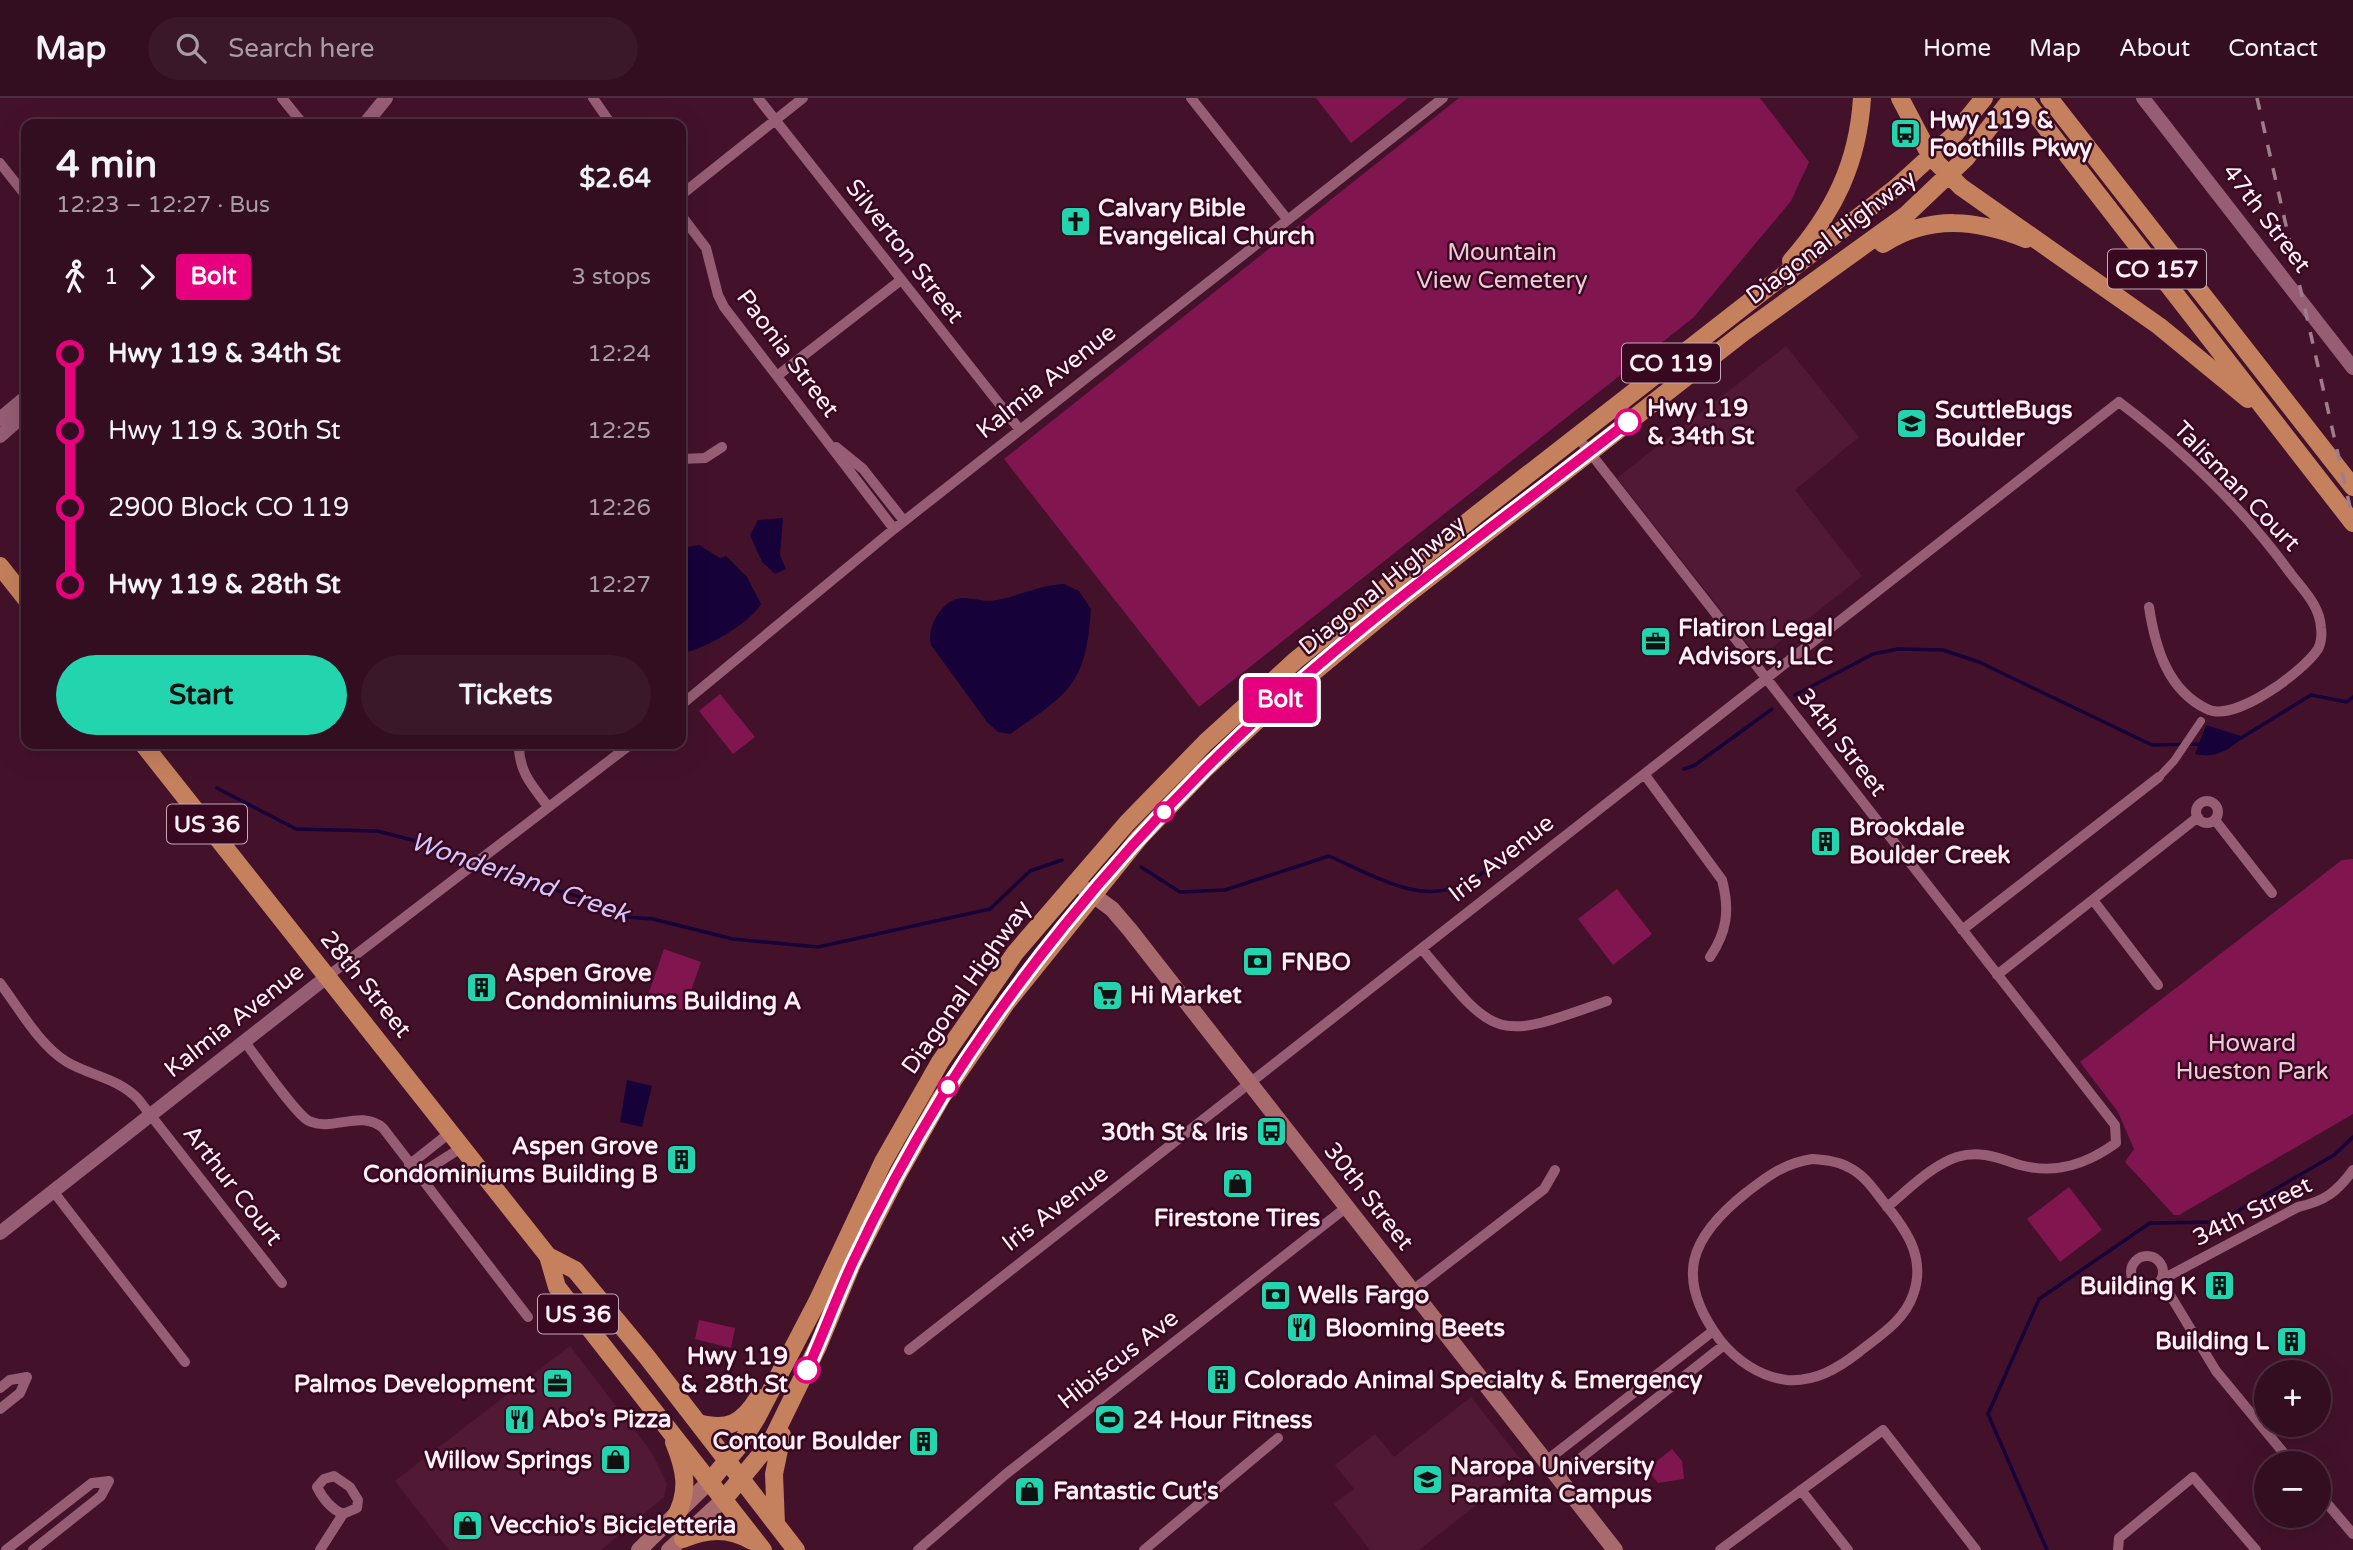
<!DOCTYPE html>
<meta charset="utf-8">
<style>
:root{--surface:#320e20;--page:#3a1729;--text:#f1f3f6;--muted:#a89ca5;--line:#4d2e3e;--accent:#22d5af}
body{margin:0;font-family:"Varela Round",sans-serif;background:var(--page);color:var(--text);height:100vh;display:flex;flex-direction:column;font-size:26px;white-space:nowrap}
*{box-sizing:border-box;margin:0}
p{font-size:23px;color:var(--muted)}
.icon{flex:none;width:38px;height:38px;fill:none;stroke:currentColor;stroke-width:2;stroke-linecap:round;stroke-linejoin:round}
.map{position:relative;flex:1;overflow:hidden}
.side{position:absolute;left:21px;top:21px;width:665px;height:630px;display:flex;flex-direction:column;background:var(--surface);border-radius:14px;box-shadow:0 7px 28px #0002,0 0 0 2px var(--line)}
.side>*{flex:none}
.badge{padding:0 14px;border-radius:5px;font-size:24px;line-height:46px}
.buttons{position:absolute;left:2254px;top:1262px;display:grid;gap:14px}
.buttons a{display:grid;place-items:center;width:77px;height:77px;border-radius:50%;background:var(--surface);box-shadow:0 7px 28px #0002,0 0 0 2px var(--line);font-size:35px}
.map>.badge{position:absolute;translate:-50% -50%;box-shadow:0 0 0 4px #fff}
.legs{display:flex;align-items:center;gap:10px;height:77px;padding:0 35px;font-size:23px}
.legs p{margin-inline-start:auto}
.head{display:flex;align-items:center;justify-content:space-between;height:119px;padding:0 35px}
h1{font-size:38px;font-weight:800;line-height:52px}
.action{display:flex;gap:14px;margin-top:auto;padding:14px 35px}
.action a{flex:1;height:80px;border-radius:42px;background:var(--accent);color:#111;font-size:28px;font-weight:800;line-height:80px;text-align:center}
.action a+a{background:var(--page);color:var(--text)}
ul{padding:0 35px;list-style:none}
li{display:flex;align-items:center;gap:24px;height:77px;font-size:26px}
li i{display:grid;place-items:center;width:10px;height:100%;margin:0 9px;background:currentColor}
li i::after{content:'';width:18px;height:18px;margin:-9px;border:5px solid;border-radius:50%;background:var(--surface)}
li p{margin-inline-start:auto}
li:first-child i{background:linear-gradient(#0000 50%,currentColor 0)}
li:last-child i{background:linear-gradient(currentColor 50%,#0000 0)}
header{display:flex;align-items:center;gap:42px;box-sizing:border-box;height:98px;padding:0 35px;background:var(--surface);border-bottom:2px solid var(--line)}
header strong{font-size:33px}
nav{display:flex;gap:38px;margin-inline-start:auto;font-size:24px}
.search{width:490px;height:63px;background:var(--page);display:flex;align-items:center;gap:18px;box-sizing:border-box;padding:0 24px;border-radius:38px;color:var(--muted);font-size:26px}
.map>svg:first-child{display:block}
</style>
<header>
<strong>Map</strong>
<div class="search"><svg class="icon" aria-label="search" viewBox="0 0 24 24"><circle cx="10" cy="10" r="6"/><path d="M15 15l6 6"/></svg>Search here</div>
<nav><a>Home</a><a>Map</a><a>About</a><a>Contact</a></nav>
</header>
<div class="map">
<svg width="2353" height="1452" viewBox="0 0 2353 1452">
<rect width="100%" height="100%" fill="#43122a"/>
<path fill="#521935" d="M1786 248 1859 339 1795 392 1862 478 1759 560 1617 380Z
M570 1248 652 1355 667 1386 664 1399 601 1452H449L395 1383Z
M1471 1299 1526 1368 1419 1452H1370L1334 1406 1354 1391 1335 1367 1375 1336 1394 1359Z"/>
<path fill="#811550" d="M1316 0H1408L1351 45Z
M1459 0H1760L1809 64 1791 103 1693 220 1199 609 1004 361Z
M720 596 755 639 733 656 699 613Z
M2353 761V1016L2179 1117H2174L2125 1064 2134 1051 2118 1014 2080 964 2342 762Z
M1617 791 1652 836 1613 867 1578 821Z
M664 851 701 864 684 913 647 900Z
M2069 1089 2102 1132 2060 1164 2027 1121Z
M699 1222 735 1230 731 1250 695 1241Z
M1672 1351 1682 1363 1684 1381 1658 1385 1647 1371Z"/>
<path fill="#170139" d="M783 420 780 457 786 471 775 476 762 464 750 437 758 422Z
M699 447 720 460 726 458 747 479 761 506C749 526 706 550 684 555L681 563V450Z
M1064 486 1079 493 1091 511C1086 586 1070 595 1010 636L998 634 987 624 931 547C926 529 943 499 964 500 979 501 987 505 1002 501 1023 496 1041 487 1064 486Z
M2206 627 2244 639C2228 652 2216 661 2195 656Z
M627 982 652 988 642 1029 620 1024Z"/>
<g fill="none" stroke-linecap="round" stroke-linejoin="round">
<path stroke="#170139" stroke-width="3.5" d="M1795 597 1873 556 1898 551 1943 552 1979 564 2152 647 2202 646
M2241 640 2311 597 2347 604 2353 599
M1684 671 1695 667 1772 611
M217 690 296 731 377 733 432 747 472 764
M479 767 502 777 591 802 627 819 653 821 733 841 818 849 990 811 1030 773 1062 762
M1141 769 1180 794 1225 792 1329 758C1371 776 1419 808 1464 786 1475 781 1486 772 1496 765
M2047 1452 1988 1316 2039 1201 2150 1125 2219 1124 2334 1057 2353 1039"/>
<path stroke="#965d75" stroke-width="8" d="M2159 679 2174 663 2201 623"/>
<path stroke="#965d75" stroke-width="10" d="M282 0 303 26
M593 0 611 26
M758 0 1020 332
M1191 0 1287 121
M0 65 26 98
M681 97 803 0
M681 117 706 150 718 197 724 209 894 431
M777 278 901 182
M1577 338 2115 1027 2116 1045C2087 1066 2056 1077 2020 1067 1998 1060 1981 1052 1957 1059 1932 1067 1908 1092 1887 1109
M836 349 863 371 904 423
M681 361 705 360 722 349
M681 607 894 431 1443 0
M519 646C518 672 532 688 547 707
M1645 677 1722 782C1730 812 1727 834 1710 859
M2196 714a11 11 0 1 1 22 0a11 11 0 1 1-22 0Z
M2215 722 2272 795
M2093 802 2158 887
M1962 832 2159 679
M1422 851C1498 943 1495 943 1607 903
M1997 877 2198 719
M328 878 631 646
M0 885C19 910 39 947 67 964 91 978 118 980 138 1001L282 1185
M244 943C256 958 295 1016 309 1023 333 1034 361 1011 383 1030L528 1219
M1812 1061C1824 1062 1837 1063 1848 1069 1863 1076 1872 1089 1882 1102 1905 1130 1927 1159 1913 1197 1904 1223 1879 1238 1859 1254 1837 1271 1815 1284 1787 1282 1760 1279 1736 1262 1720 1242 1673 1179 1690 1139 1747 1094 1768 1078 1785 1065 1812 1061Z
M409 1067 452 1033
M417 1078 464 1048
M53 1093 185 1264
M2131 1174a16 16 0 1 1 32 0a16 16 0 1 1-32 0Z
M1413 1192 1544 1091 1555 1072
M909 1252 2119 304C2184 353 2243 410 2291 476 2304 493 2320 508 2321 530 2322 536 2321 546 2318 551 2303 574 2234 625 2207 611 2167 592 2155 548 2149 509
M0 1290 10 1282 27 1279
M0 1311 20 1295 27 1279
M1546 1363 1713 1233
M2292 1365 2216 1273 2161 1182 2298 1109C2325 1103 2337 1094 2353 1072
M1558 1378 1724 1247
M1801 1392 1848 1452
M2319 1396 2353 1436
M6 1452 92 1385 109 1383
M33 1452 101 1398 109 1383
M320 1452 343 1416 357 1410 358 1402 350 1389 334 1378 324 1381 317 1389C323 1401 331 1411 343 1416
M918 1452 1006 1376 1348 1108
M1144 1452 1278 1340
M1720 1452 1883 1332 1976 1452
M2118 1452 2119 1440 2193 1379 2256 1452"/>
<path stroke="#965d75" stroke-width="14" d="M2143 0 2353 270
M365 26 386 0
M0 321 26 299
M0 338 26 315
M0 1135 328 878"/>
<path stroke="#a86a6c" stroke-width="16" d="M1075 784 1112 811 1130 832 1615 1452
M639 1452 711 1382
M669 1452 724 1401"/>
<path stroke="#c5805d" stroke-width="18" d="M1900 0 1931 59 1961 89 2159 228 2248 301
M2023 0 2353 425
M2049 0 2353 389
M1883 146C1930 116 1977 122 2026 141
M1791 163C1834 114 1858 65 1862 0
M0 468 26 501
M143 646 548 1158 557 1189 763 1452
M548 1158 575 1172 647 1259 796 1452
M698 1325C727 1333 742 1326 758 1300
M674 1344C685 1371 690 1393 675 1420
M711 1382 739 1348 756 1321 817 1204 883 1064 940 964 1015 855 1127 725 1206 644 1296 562 1476 417 1898 88 1954 37 1984 0
M724 1401 771 1344 818 1248 852 1166 899 1074 941 1000 1007 904 1139 740 1204 672 1275 606 1403 500 1744 234 1906 117 1966 60 2012 0
M776 1426 774 1376 782 1337
M683 1441C707 1431 728 1429 752 1443"/>
<path stroke="#9e7e8c" stroke-width="3.5" stroke-dasharray="12 12" stroke-linecap="butt" d="M2257 0 2353 422"/>
</g>
<g fill="none" stroke-linecap="round" stroke-linejoin="round">
<defs>
<path id="line-1" d="M807 1272C823 1237 836 1201 852 1166 879 1108 910 1051 943 997 1014 883 1108 768 1203 673 1330 545 1486 435 1628 324"/>
</defs>
<use href="#line-1" stroke="#fff" stroke-width="16"/>
<use href="#line-1" stroke="#e6007e" stroke-width="10"/>
</g>
<defs>
<symbol id="bus-square" viewBox="-11 -11 22 22"><rect x="-9" y="-9" width="18" height="18" rx="4" fill="#22d5af" stroke="#380720"/><path d="M-5-6H5V4H4V6H2V4H-2V6H-4V4H-5ZM-3.5-4V0h7V-4ZM-3.5 1.2v1.5H-2V1.2ZM2 1.2v1.5H3.5V1.2Z" fill="#111"/></symbol>
<symbol id="church-square" viewBox="-11 -11 22 22"><rect x="-9" y="-9" width="18" height="18" rx="4" fill="#22d5af" stroke="#380720"/><path d="M-1.2-6h2.4v3.5h3.3v2.4h-3.3V6h-2.4V-.1h-3.3v-2.4h3.3Z" fill="#111"/></symbol>
<symbol id="school-square" viewBox="-11 -11 22 22"><rect x="-9" y="-9" width="18" height="18" rx="4" fill="#22d5af" stroke="#380720"/><path d="M0-5L7-2L0 1L-7-2ZM-4 1L0 2.5L4 1V4Q0 6-4 4Z" fill="#111"/></symbol>
<symbol id="office-square" viewBox="-11 -11 22 22"><rect x="-9" y="-9" width="18" height="18" rx="4" fill="#22d5af" stroke="#380720"/><path d="M-6-3h4V-5.5h4V-3h4V5H-6ZM-1-4.5V-3h2v-1.5ZM-6 0V1H6V0Z" fill="#111"/></symbol>
<symbol id="building-square" viewBox="-11 -11 22 22"><rect x="-9" y="-9" width="18" height="18" rx="4" fill="#22d5af" stroke="#380720"/><path d="M-4-6H4V6H1V3H-1V6H-4ZM-2.5-4.3h1.7v1.8h-1.7ZM.8-4.3h1.7v1.8H.8ZM-2.5-1h1.7V.8h-1.7ZM.8-1h1.7V.8H.8Z" fill="#111"/></symbol>
<symbol id="bank-square" viewBox="-11 -11 22 22"><rect x="-9" y="-9" width="18" height="18" rx="4" fill="#22d5af" stroke="#380720"/><path d="M-6-4H6V4H-6ZM0-2.3a2.3 2.3 0 1 0 0 4.6a2.3 2.3 0 1 0 0-4.6Z" fill="#111"/></symbol>
<symbol id="supermarket-square" viewBox="-11 -11 22 22"><rect x="-9" y="-9" width="18" height="18" rx="4" fill="#22d5af" stroke="#380720"/><path d="M-6-5.5h2.5l.6 2H6L4.5 2H-2.5L-4.4-4H-6ZM-1.5 3.2a1.3 1.3 0 1 0 .1 0ZM3 3.2a1.3 1.3 0 1 0 .1 0Z" fill="#111"/></symbol>
<symbol id="shop-square" viewBox="-11 -11 22 22"><rect x="-9" y="-9" width="18" height="18" rx="4" fill="#22d5af" stroke="#380720"/><path d="M-5-2.5h2.3a2.7 3.5 0 0 1 5.4 0H5L5.5 6h-11ZM-1.5-2.5h3a1.5 2.3 0 0 0-3 0Z" fill="#111"/></symbol>
<symbol id="restaurant-square" viewBox="-11 -11 22 22"><rect x="-9" y="-9" width="18" height="18" rx="4" fill="#22d5af" stroke="#380720"/><path d="M-5-6h1v4h1v-4h1v4h1v-4h1v5L-1.5 .5V6h-2V.5L-5-1ZM5-6V6H3V1.5H1.5Q1.5-4 5-6Z" fill="#111"/></symbol>
<symbol id="stadium-square" viewBox="-11 -11 22 22"><rect x="-9" y="-9" width="18" height="18" rx="4" fill="#22d5af" stroke="#380720"/><path d="M0-5a6.5 5 0 1 0 0 10a6.5 5 0 1 0 0-10ZM-3.5-1.8h7v3.6h-7Z" fill="#111"/></symbol>
<symbol id="university-square" viewBox="-11 -11 22 22"><rect x="-9" y="-9" width="18" height="18" rx="4" fill="#22d5af" stroke="#380720"/><path d="M0-5L7-2L0 1L-7-2ZM-4 1L0 2.5L4 1V4Q0 6-4 4Z" fill="#111"/></symbol>
</defs>
<g fill-rule="evenodd">
<use href="#bus-square" x="1888" y="18" width="35" height="35"/>
<use href="#church-square" x="1058" y="106" width="35" height="35"/>
<use href="#school-square" x="1894" y="308" width="35" height="35"/>
<use href="#office-square" x="1638" y="526" width="35" height="35"/>
<use href="#building-square" x="1808" y="726" width="35" height="35"/>
<use href="#bank-square" x="1240" y="846" width="35" height="35"/>
<use href="#building-square" x="464" y="872" width="35" height="35"/>
<use href="#supermarket-square" x="1090" y="880" width="35" height="35"/>
<use href="#bus-square" x="1254" y="1016" width="35" height="35"/>
<use href="#building-square" x="664" y="1044" width="35" height="35"/>
<use href="#shop-square" x="1220" y="1068" width="35" height="35"/>
<use href="#building-square" x="2202" y="1170" width="35" height="35"/>
<use href="#bank-square" x="1258" y="1180" width="35" height="35"/>
<use href="#restaurant-square" x="1284" y="1212" width="35" height="35"/>
<use href="#building-square" x="2274" y="1226" width="35" height="35"/>
<use href="#building-square" x="1204" y="1264" width="35" height="35"/>
<use href="#office-square" x="540" y="1268" width="35" height="35"/>
<use href="#restaurant-square" x="502" y="1304" width="35" height="35"/>
<use href="#stadium-square" x="1092" y="1304" width="35" height="35"/>
<use href="#building-square" x="906" y="1326" width="35" height="35"/>
<use href="#shop-square" x="598" y="1344" width="35" height="35"/>
<use href="#university-square" x="1410" y="1364" width="35" height="35"/>
<use href="#shop-square" x="1012" y="1376" width="35" height="35"/>
<use href="#shop-square" x="450" y="1410" width="35" height="35"/>
</g>
<g fill="#fff" stroke="#e6007e" stroke-width="3.5">
<circle cx="1628" cy="324" r="12"/>
<circle cx="1164" cy="714" r="9"/>
<circle cx="948" cy="989" r="9"/>
<circle cx="807" cy="1272" r="12"/>
</g>
<g text-anchor="middle" stroke-width="5" stroke-linejoin="round" paint-order="stroke">
<g fill="#380720" stroke="#c3aab5" stroke-width="2">
<rect x="2108" y="151.5" width="98" height="39" rx="5"/>
<rect x="1622" y="245.5" width="98" height="39" rx="5"/>
<rect x="167" y="706.5" width="80" height="39" rx="5"/>
<rect x="538" y="1196.5" width="80" height="39" rx="5"/>
</g>
<g font-size="23" font-weight="bold" fill="#fef0f5">
<text x="2157" y="179">CO 157</text>
<text x="1671" y="273">CO 119</text>
<text x="207" y="734">US 36</text>
<text x="578" y="1224">US 36</text>
</g>
<g font-size="24" font-weight="bold" fill="#fef0f5" stroke="#380720" text-anchor="start">
<text x="1929" y="30">Hwy 119 &amp;<tspan x="1929" dy="28">Foothills Pkwy</tspan></text>
<text x="1098" y="118">Calvary Bible<tspan x="1098" dy="28">Evangelical Church</tspan></text>
<text x="1935" y="320">ScuttleBugs<tspan x="1935" dy="28">Boulder</tspan></text>
<text x="1678" y="538">Flatiron Legal<tspan x="1678" dy="28">Advisors, LLC</tspan></text>
<text x="1849" y="737">Brookdale<tspan x="1849" dy="28">Boulder Creek</tspan></text>
<text x="1281" y="872">FNBO</text>
<text x="505" y="883">Aspen Grove<tspan x="505" dy="28">Condominiums Building A</tspan></text>
<text x="1130" y="905">Hi Market</text>
<text x="1248" y="1042" text-anchor="end">30th St &amp; Iris</text>
<text x="658" y="1056" text-anchor="end">Aspen Grove<tspan x="658" dy="28">Condominiums Building B</tspan></text>
<text x="1237" y="1128" text-anchor="middle">Firestone Tires</text>
<text x="2196" y="1196" text-anchor="end">Building K</text>
<text x="1298" y="1205">Wells Fargo</text>
<text x="1325" y="1238">Blooming Beets</text>
<text x="2269" y="1251" text-anchor="end">Building L</text>
<text x="1244" y="1290">Colorado Animal Specialty &amp; Emergency</text>
<text x="535" y="1294" text-anchor="end">Palmos Development</text>
<text x="542" y="1329">Abo's Pizza</text>
<text x="1133" y="1330">24 Hour Fitness</text>
<text x="901" y="1351" text-anchor="end">Contour Boulder</text>
<text x="592" y="1370" text-anchor="end">Willow Springs</text>
<text x="1450" y="1376">Naropa University<tspan x="1450" dy="28">Paramita Campus</tspan></text>
<text x="1053" y="1401">Fantastic Cut's</text>
<text x="490" y="1435">Vecchio's Bicicletteria</text>
</g>
<g font-size="24" fill="#fef0f5" stroke="#380720">
<text transform="translate(2267 120) rotate(53)" y="8">47th Street</text>
<text transform="translate(1831 139) rotate(-37)" y="8">Diagonal Highway</text>
<text transform="translate(905 153) rotate(52)" y="8">Silverton Street</text>
<text transform="translate(788 255) rotate(53)" y="8">Paonia Street</text>
<text transform="translate(1046 283) rotate(-38)" y="8">Kalmia Avenue</text>
<text transform="translate(2237 388) rotate(46)" y="8">Talisman Court</text>
<text transform="translate(1382 487) rotate(-39)" y="8">Diagonal Highway</text>
<text transform="translate(1842 644) rotate(52)" y="8">34th Street</text>
<text transform="translate(1501 760) rotate(-38)" y="8">Iris Avenue</text>
<text transform="translate(366 886) rotate(51)" y="8">28th Street</text>
<text transform="translate(966 889) rotate(-55)" y="8">Diagonal Highway</text>
<text transform="translate(234 922) rotate(-38)" y="8">Kalmia Avenue</text>
<text transform="translate(233 1087) rotate(52)" y="8">Arthur Court</text>
<text transform="translate(1369 1098) rotate(52)" y="8">30th Street</text>
<text transform="translate(1055 1110) rotate(-37)" y="8">Iris Avenue</text>
<text transform="translate(2252 1113) rotate(-26)" y="8">34th Street</text>
<text transform="translate(1118 1261) rotate(-38)" y="8">Hibiscus Ave</text>
</g>
<g font-size="24" fill="#ecccd8" stroke="#380720">
<text x="1502" y="162">Mountain<tspan x="1502" dy="28">View Cemetery</tspan></text>
<text x="2252" y="953">Howard<tspan x="2252" dy="28">Hueston Park</tspan></text>
</g>
<g font-size="24" font-weight="bold" fill="#fef0f5" stroke="#380720" text-anchor="start">
<text x="1647" y="318">Hwy 119<tspan x="1647" dy="28">&amp; 34th St</tspan></text>
<text x="788" y="1266" text-anchor="end">Hwy 119<tspan x="788" dy="28">&amp; 28th St</tspan></text>
</g>
<g font-size="26" font-style="italic" fill="#d1c6fe" stroke="#380720">
<text transform="translate(520 779) rotate(19)" y="9">Wonderland Creek</text>
</g>
</g>
</svg>
<div class="buttons">
<a>+</a>
<a>−</a>
</div>
<b class="badge" style="left:1280px;top:602px;background:#e6007e;color:#fff">Bolt</b>
<section class="side">
<div class="head"><div><h1>4 min</h1><p>12:23 – 12:27 · Bus</p></div><b>$2.64</b></div>
<div class="legs"><svg class="icon" aria-label="walk" viewBox="0 0 24 24"><circle cx="13" cy="4" r="2"/><path d="M13 8l-2 6 4 7M11 14l-3 7M7 12l3-4h3l4 4"/></svg>1<svg class="icon" aria-label="forward" viewBox="0 0 24 24"><path d="M9 5l7 7-7 7"/></svg><b class="badge" style="background:#e6007e;color:#fff">Bolt</b><p>3 stops</p></div>
<ul>
<li><i style="color:#e6007e"></i><b>Hwy 119 &amp; 34th St</b><p>12:24</p></li>
<li><i style="color:#e6007e"></i><span>Hwy 119 &amp; 30th St</span><p>12:25</p></li>
<li><i style="color:#e6007e"></i><span>2900 Block CO 119</span><p>12:26</p></li>
<li><i style="color:#e6007e"></i><b>Hwy 119 &amp; 28th St</b><p>12:27</p></li>
</ul>
<div class="action"><a>Start</a><a>Tickets</a></div>
</section>
</div>
